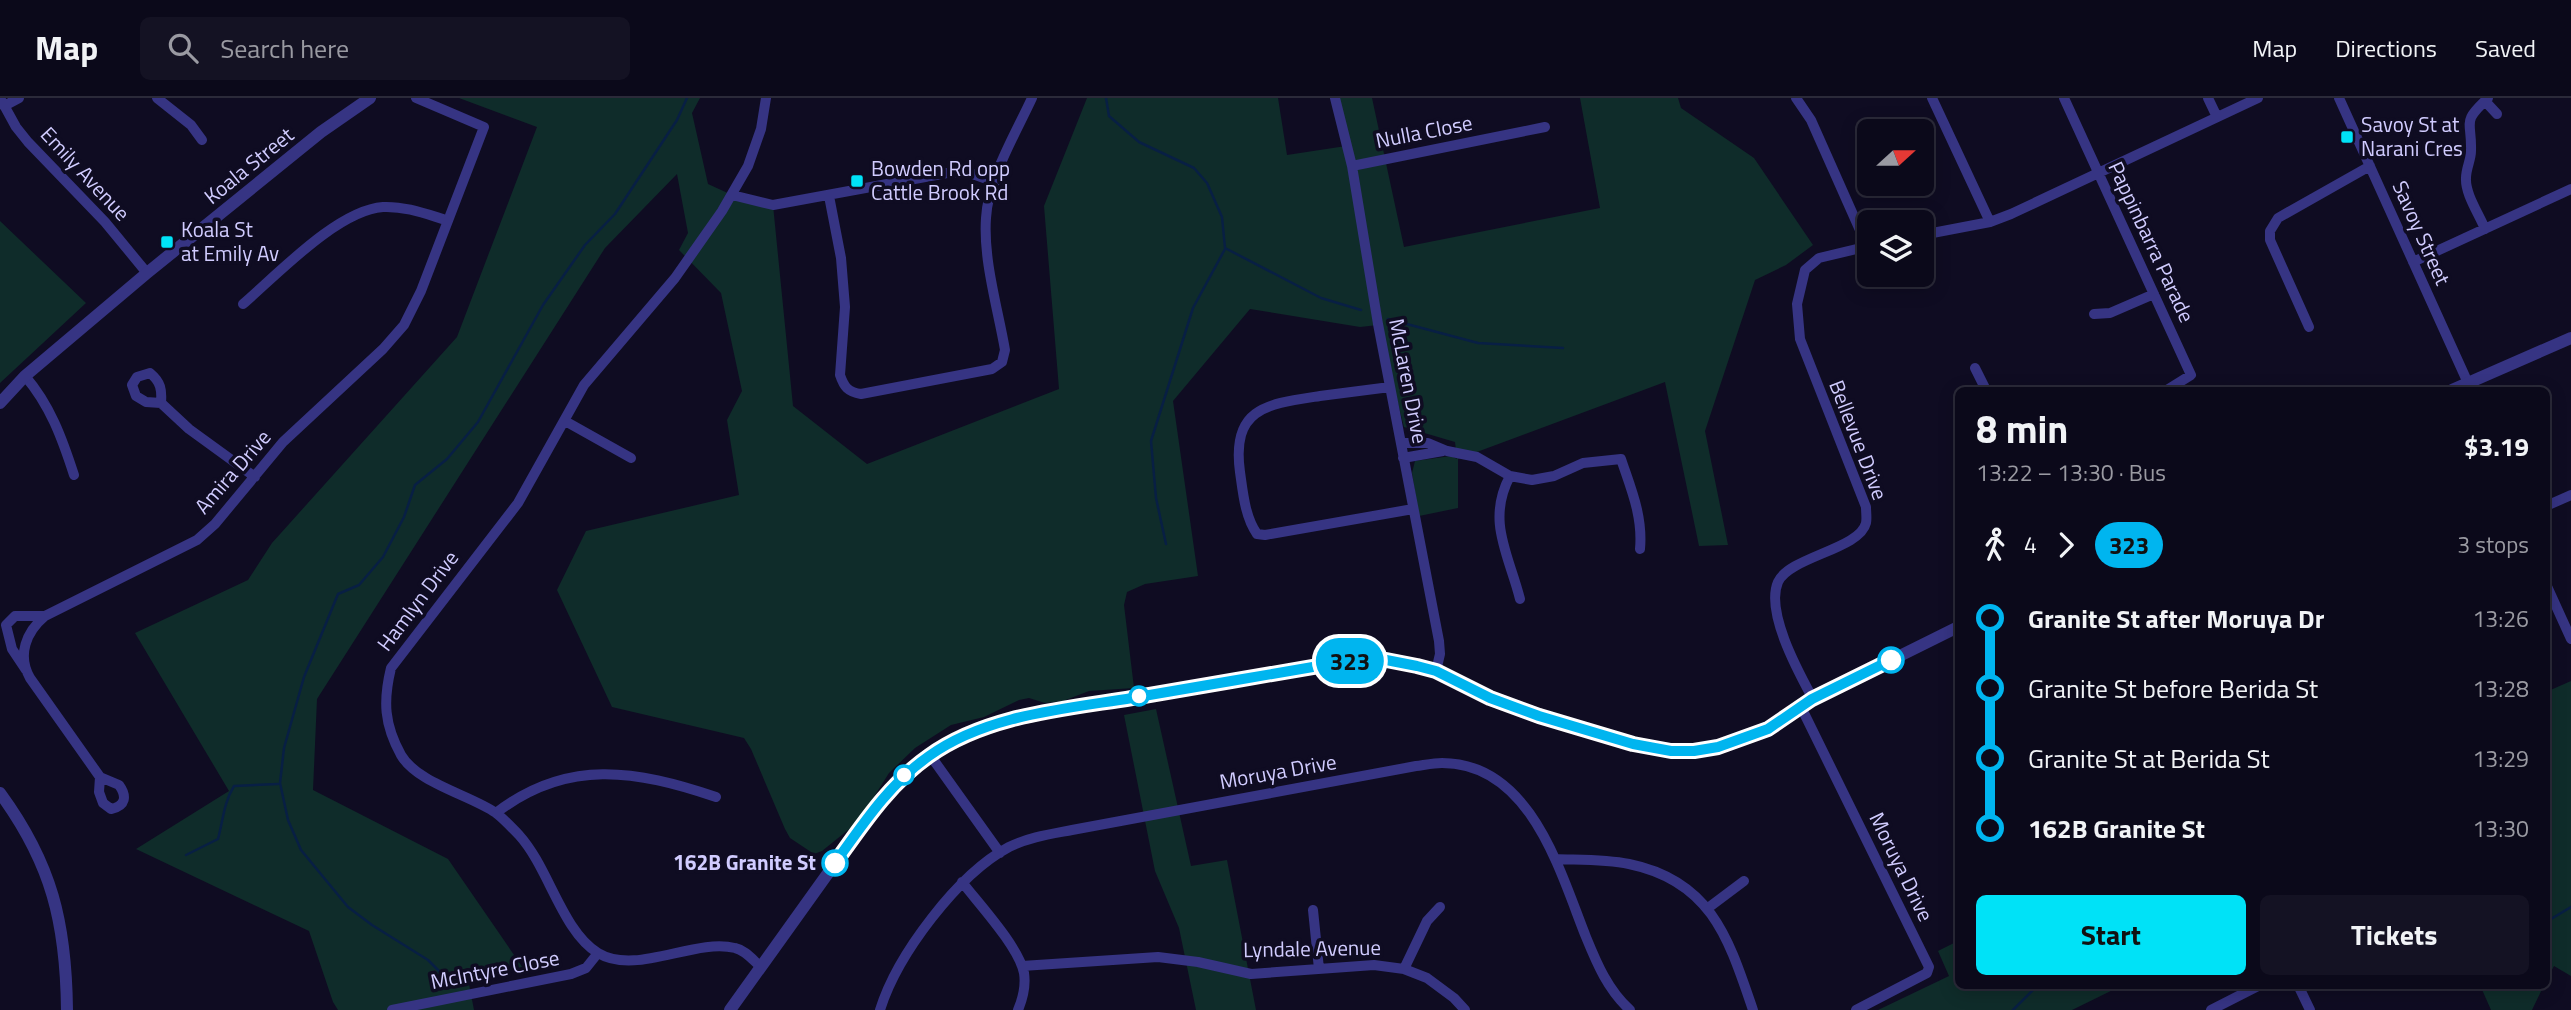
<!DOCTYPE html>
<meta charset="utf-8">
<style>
:root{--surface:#0b091a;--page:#141223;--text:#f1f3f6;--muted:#9a9aa2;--line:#2b2a39;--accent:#00e2f7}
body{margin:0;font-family:"Titillium Web",sans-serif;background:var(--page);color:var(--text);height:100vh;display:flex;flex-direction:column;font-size:26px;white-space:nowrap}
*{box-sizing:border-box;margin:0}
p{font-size:23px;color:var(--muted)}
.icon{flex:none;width:38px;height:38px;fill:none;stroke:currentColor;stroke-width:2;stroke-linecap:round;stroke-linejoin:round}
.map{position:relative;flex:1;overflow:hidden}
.details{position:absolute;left:1955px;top:289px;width:595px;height:602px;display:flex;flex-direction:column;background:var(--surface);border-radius:10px;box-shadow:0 4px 18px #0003,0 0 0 2px var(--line)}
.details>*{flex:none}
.badge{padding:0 14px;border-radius:23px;font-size:24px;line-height:46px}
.needle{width:46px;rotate:69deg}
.tools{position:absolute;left:1857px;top:21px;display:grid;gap:14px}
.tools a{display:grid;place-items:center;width:77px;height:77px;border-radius:10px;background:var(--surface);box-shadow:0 4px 18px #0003,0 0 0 2px var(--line);font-size:35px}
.map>.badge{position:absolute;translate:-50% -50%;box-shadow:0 0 0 4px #fff}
.legs{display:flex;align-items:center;gap:10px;height:77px;padding:0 21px;font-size:23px}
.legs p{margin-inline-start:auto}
.summary{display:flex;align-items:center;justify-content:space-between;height:119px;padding:0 21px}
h1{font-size:38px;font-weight:700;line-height:52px}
.primary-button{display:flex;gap:14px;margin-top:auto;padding:14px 21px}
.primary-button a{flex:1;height:80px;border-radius:10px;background:var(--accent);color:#111;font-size:28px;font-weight:700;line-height:80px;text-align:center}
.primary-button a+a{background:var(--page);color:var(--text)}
ul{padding:0 21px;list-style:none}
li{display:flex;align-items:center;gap:24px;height:70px;font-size:26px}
li i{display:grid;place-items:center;width:10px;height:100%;margin:0 9px;background:currentColor}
li i::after{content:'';width:18px;height:18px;margin:-9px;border:5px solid;border-radius:50%;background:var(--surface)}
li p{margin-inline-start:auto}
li:first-child i{background:linear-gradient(#0000 50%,currentColor 0)}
li:last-child i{background:linear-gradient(currentColor 50%,#0000 0)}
header{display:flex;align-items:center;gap:42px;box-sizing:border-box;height:98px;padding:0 35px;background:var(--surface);border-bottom:2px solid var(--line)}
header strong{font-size:33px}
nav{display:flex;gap:38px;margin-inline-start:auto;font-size:24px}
.search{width:490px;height:63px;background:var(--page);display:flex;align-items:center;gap:18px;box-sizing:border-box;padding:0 24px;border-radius:10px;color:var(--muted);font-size:26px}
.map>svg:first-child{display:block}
</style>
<header>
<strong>Map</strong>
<div class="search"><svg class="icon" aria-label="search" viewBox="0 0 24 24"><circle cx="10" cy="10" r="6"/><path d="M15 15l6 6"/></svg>Search here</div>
<nav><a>Map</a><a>Directions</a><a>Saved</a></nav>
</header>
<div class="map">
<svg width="2571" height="912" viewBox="0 0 2571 912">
<rect width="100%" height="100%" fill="#0f0c22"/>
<path fill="#0f2c2a" d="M459 0H700L692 15 708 86 732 97 773 107 793 308 867 366 1059 291 1044 108 1087 0H1278L1287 57 1346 48 1335 0H1372L1404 149 1600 110 1580 0H1678L1681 10 1754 60 1813 147 1786 167 1755 182 1705 333 1728 447 1699 448 1665 284 1458 361V410L1419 418 1412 375 1415 363 1451 358 1457 361 1455 344 1404 329 1378 227 1360 229 1250 211 1173 303 1198 478 1145 486 1127 494 1124 507 1134 590 1089 593 1063 603 1045 605 1029 600 1019 602 984 619 951 627 915 650 889 675 858 724 822 753 814 756 790 740 785 731 751 651 744 640 612 609 557 492 586 433 739 397 727 322 742 293 721 195 679 152 688 135 677 76 605 150 317 601 313 692 448 761 523 870 468 881 474 912H338L333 904 309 833 136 751 229 693 135 535 248 482 272 445 457 239 537 29Z
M0 123 86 205 0 285Z
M2571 583V878L2554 868 2546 883V594Z
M1156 611 1191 768 1227 762 1256 912H1196L1179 830 1155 773 1124 617Z
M1958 843V887H2123L2072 912H1878L1949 878 1938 853Z
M2480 887H2544L2532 912H2491Z"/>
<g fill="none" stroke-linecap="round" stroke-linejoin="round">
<path stroke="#081f44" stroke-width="2.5" d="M1106 0 1109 18 1139 44 1194 70 1207 85 1222 119 1225 150 1321 200 1361 212
M1388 221 1478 245 1563 250
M1166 446 1156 400 1151 343 1193 210 1225 151
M186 757 218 741C223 722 224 704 234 688L278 686
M2546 824 2571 809
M447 881 428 862 372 827 348 809 301 752 288 722 280 685 284 650 304 579 338 496 359 487 383 459 404 419 415 387 447 361 478 324 543 207 585 147 615 116 677 22 687 0
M2013 912 2038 887"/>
<path stroke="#363483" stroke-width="10" d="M0 0 16 29 28 44 105 124 147 175
M157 0 191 27 202 42
M1335 0 1352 68 1378 226 1439 543 1440 556 1436 573
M1796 0 1811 22 1867 148
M1932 0 1990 124
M2064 0 2191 277 2167 292
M2208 0 2217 19
M2339 0 2468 285
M2485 3 2497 16
M4 8 19 0
M1352 68 1545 29
M732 97 773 107 947 75 967 74 995 84
M829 98 841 160 845 209 840 277C844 289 848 294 861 296L992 271 1002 264 1005 252C998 211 983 162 986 120 988 81 1016 35 1032 0
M2485 131C2479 116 2465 96 2466 80 2466 70 2471 62 2471 53 2472 22 2461 25 2488 0
M1922 137 1990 124 2011 116 2258 0
M2413 164 2571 91
M243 206C278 176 338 112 383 109 405 108 426 116 446 122
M2094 216 2110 215 2154 196
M2309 229 2270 142V133L2278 120 2370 68
M1975 270 1986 292
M25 278C50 307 62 340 74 377
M1390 289C1367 292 1343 295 1320 298 1268 306 1231 309 1240 374 1243 395 1245 419 1257 436L1265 437 1413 411
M161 305C162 292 161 284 150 275L137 279 132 287 136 298 146 304 161 305 189 331 255 379
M565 323 631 360
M1401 345H1428L1447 353 1477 359 1510 378 1532 382 1554 378 1583 365 1621 361C1631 391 1643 418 1640 451
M1403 360 1443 353
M1510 378C1486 423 1509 457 1520 501
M2546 408 2571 397
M2546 486 2571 541
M26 572 12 551 6 527 15 518H45
M1813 601C1799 575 1765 514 1778 484 1789 459 1860 451 1866 425 1867 421 1866 414 1866 409L1800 241 1797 206 1805 172 1819 160 1869 148
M1801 609 1929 869 1927 875 1856 912
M930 657 1000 755
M100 679 119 687C127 698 126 708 111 711L103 705 99 694 100 679 30 580C17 557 26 534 45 518L197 442 215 426 283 344 383 251 404 227 421 193 484 29 416 0
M496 715C567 660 636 672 716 699
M1555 761C1579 762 1605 761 1629 766 1712 783 1729 842 1753 912
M962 784C979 806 1019 849 1024 875 1026 888 1023 900 1018 912
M1708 810 1744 783
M1313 812 1319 871
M760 868C753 862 745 852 735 850 694 840 636 878 598 855 562 833 549 770 519 737 512 730 504 721 496 715 470 697 417 685 401 657 384 626 383 603 391 570L518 405 584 287 675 180 722 113 748 68 761 31 766 0
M1022 868 1158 859 1198 864 1251 876 1374 867 1404 871 1427 880 1454 900 1465 912
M1404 871 1427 823 1440 809
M2298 887 2310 912
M392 912 571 876 586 870 598 855
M880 912C897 857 958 776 1009 749 1029 739 1051 736 1072 732L1416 668C1424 667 1434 665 1442 665 1531 665 1560 774 1586 839 1597 866 1608 892 1630 912
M2211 912 2260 887"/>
<path stroke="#363483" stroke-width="12" d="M2452 292 2571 240
M0 305 25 278 147 175 321 34 370 0
M0 695C52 766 66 825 67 912
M730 912 879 704 904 677 949 645 985 629 1055 613 1336 565 1376 560 1399 563 1436 573 1490 600 1539 618 1633 646 1671 653H1694L1744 641 1768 631 1813 601 1958 529"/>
</g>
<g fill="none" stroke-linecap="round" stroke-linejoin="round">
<defs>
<path id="line-1" d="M835 765C863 726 889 686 929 658 986 617 1064 611 1132 600 1200 588 1268 577 1336 565L1376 560 1417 568 1436 573 1490 600 1539 618 1633 646 1671 653H1694L1718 649 1768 631 1812 601 1891 562"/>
</defs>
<use href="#line-1" stroke="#fff" stroke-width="16"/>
<use href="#line-1" stroke="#00b5ef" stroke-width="10"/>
</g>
<g fill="#00e2f7" stroke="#0f0c22" stroke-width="2.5">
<rect x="2340" y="32" width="14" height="14" rx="3.5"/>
<rect x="850" y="76" width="14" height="14" rx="3.5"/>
<rect x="160" y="137" width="14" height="14" rx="3.5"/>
</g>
<g fill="#fff" stroke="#00b5ef" stroke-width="3.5">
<circle cx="1891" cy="562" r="12"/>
<circle cx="1139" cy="598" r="9"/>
<circle cx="904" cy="677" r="9"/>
<circle cx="835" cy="765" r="12"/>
</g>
<g text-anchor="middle" stroke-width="7" stroke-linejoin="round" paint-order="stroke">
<g font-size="21" fill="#d1ccff" stroke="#0f0c22" text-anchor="start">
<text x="2361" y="34">Savoy St at<tspan x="2361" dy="24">Narani Cres</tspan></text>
<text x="871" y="78">Bowden Rd opp<tspan x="871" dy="24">Cattle Brook Rd</tspan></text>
<text x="181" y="139">Koala St<tspan x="181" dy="24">at Emily Av</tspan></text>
</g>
<g font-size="21" fill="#d1ccff" stroke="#0f0c22">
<text transform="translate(1424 34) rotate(-11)" y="7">Nulla Close</text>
<text transform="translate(249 68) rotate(-39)" y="7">Koala Street</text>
<text transform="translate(85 76) rotate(47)" y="7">Emily Avenue</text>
<text transform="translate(2421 135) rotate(66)" y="7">Savoy Street</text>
<text transform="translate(2151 144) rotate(65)" y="7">Pappinbarra Parade</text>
<text transform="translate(1408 283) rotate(79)" y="7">McLaren Drive</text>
<text transform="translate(1858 342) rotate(69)" y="7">Bellevue Drive</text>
<text transform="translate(233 374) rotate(-49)" y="7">Amira Drive</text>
<text transform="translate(418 503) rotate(-53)" y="7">Hamlyn Drive</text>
<text transform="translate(1278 674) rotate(-10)" y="7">Moruya Drive</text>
<text transform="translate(1901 769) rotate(64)" y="7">Moruya Drive</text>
<text transform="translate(1312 851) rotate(-1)" y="7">Lyndale Avenue</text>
<text transform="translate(495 872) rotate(-11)" y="7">McIntyre Close</text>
</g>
<g font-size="21" font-weight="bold" fill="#d1ccff" stroke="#0f0c22" text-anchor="end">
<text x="816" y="772">162B Granite St</text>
</g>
</g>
</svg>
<div class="tools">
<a><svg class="needle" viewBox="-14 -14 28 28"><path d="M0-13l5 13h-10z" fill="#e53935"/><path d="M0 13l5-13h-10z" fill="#9a9aa2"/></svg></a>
<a><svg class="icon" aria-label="layers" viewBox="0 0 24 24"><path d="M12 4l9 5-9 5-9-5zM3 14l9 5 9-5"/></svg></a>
</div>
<b class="badge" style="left:1350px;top:563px;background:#00b5ef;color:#111">323</b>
<section class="details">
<div class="summary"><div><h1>8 min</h1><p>13:22 – 13:30 · Bus</p></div><b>$3.19</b></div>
<div class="legs"><svg class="icon" aria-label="walk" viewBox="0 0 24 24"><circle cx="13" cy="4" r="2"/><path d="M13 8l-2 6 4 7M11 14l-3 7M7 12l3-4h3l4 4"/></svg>4<svg class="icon" aria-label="forward" viewBox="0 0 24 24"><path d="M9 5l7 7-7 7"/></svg><b class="badge" style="background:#00b5ef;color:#111">323</b><p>3 stops</p></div>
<ul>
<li><i style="color:#00b5ef"></i><b>Granite St after Moruya Dr</b><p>13:26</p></li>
<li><i style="color:#00b5ef"></i><span>Granite St before Berida St</span><p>13:28</p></li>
<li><i style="color:#00b5ef"></i><span>Granite St at Berida St</span><p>13:29</p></li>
<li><i style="color:#00b5ef"></i><b>162B Granite St</b><p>13:30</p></li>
</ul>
<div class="primary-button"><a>Start</a><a>Tickets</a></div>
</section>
</div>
